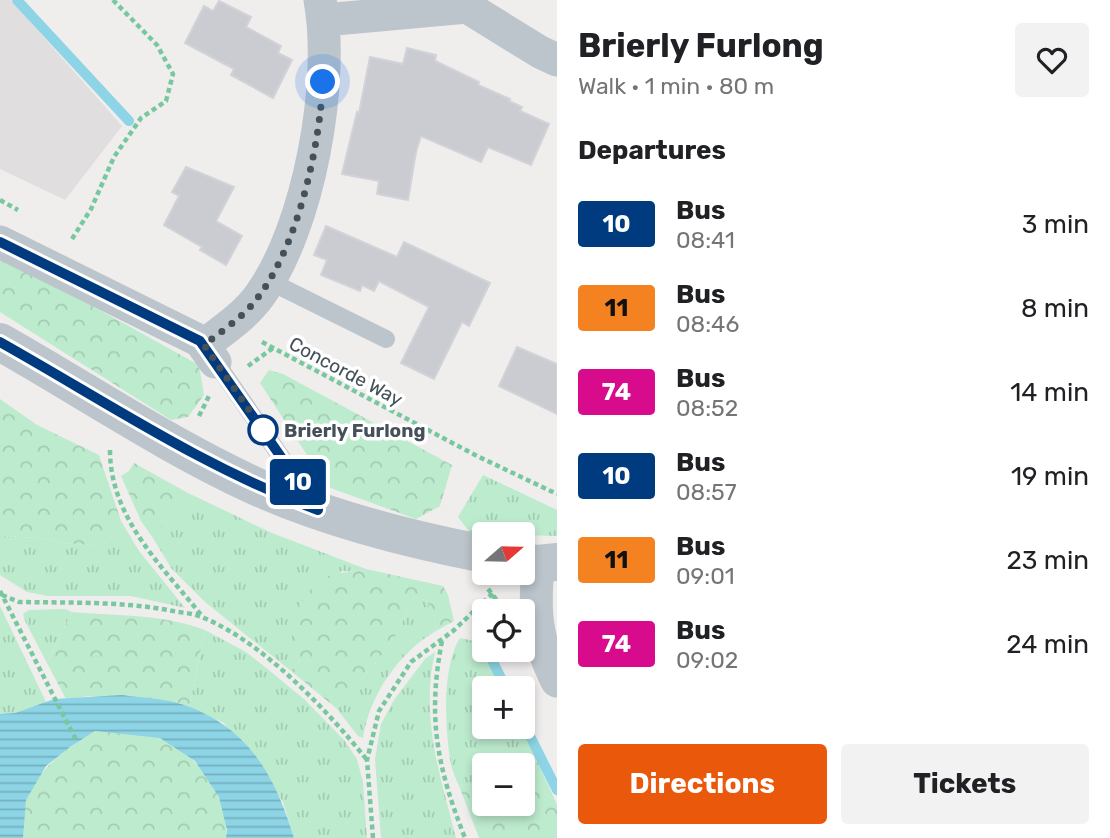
<!DOCTYPE html>
<meta charset="utf-8">
<style>
:root{--surface:#fff;--page:#f2f2f2;--text:#202124;--muted:#757577;--accent:#ea580c}
body{margin:0;font-family:Rubik,sans-serif;background:var(--page);color:var(--text);height:100vh;display:flex;flex-direction:column;font-size:26px;white-space:nowrap}
*{box-sizing:border-box;margin:0}
p{font-size:23px;color:var(--muted)}
.icon{flex:none;width:38px;height:38px;fill:none;stroke:currentColor;stroke-width:2;stroke-linecap:round;stroke-linejoin:round}
.map{position:relative;flex:1;overflow:hidden}
.details{display:flex;flex-direction:column;background:var(--surface);width:553px}
.details>*{flex:none}
.badge{padding:0 14px;border-radius:5px;font-size:24px;line-height:46px}
.needle{width:46px;rotate:70deg}
.buttons{position:absolute;left:472px;top:522px;display:grid;gap:14px}
.buttons a{display:grid;place-items:center;width:63px;height:63px;border-radius:7px;background:var(--surface);box-shadow:0 4px 10px #0003;font-size:35px}
.you{position:absolute;width:35px;height:35px;margin:-18px;border:5px solid #fff;border-radius:50%;background:#1a73e8;box-shadow:0 0 0 10px #1a73e833}
.map>.badge{position:absolute;translate:-50% -50%;box-shadow:0 0 0 4px #fff}
h2{padding:0 21px;font-size:26px;line-height:63px}
.round{display:grid;place-items:center;flex:none;width:74px;height:74px;border-radius:7px;background:var(--page)}
.head{display:flex;align-items:center;justify-content:space-between;height:119px;padding:0 21px}
h1{font-size:33px;font-weight:700;line-height:52px}
.button{display:flex;gap:14px;margin-top:auto;padding:14px 21px}
.button a{flex:1;height:80px;border-radius:7px;background:var(--accent);color:#fff;font-size:28px;font-weight:700;line-height:80px;text-align:center}
.button a+a{background:var(--page);color:var(--text)}
ul{padding:0;list-style:none}
li{display:flex;align-items:center;gap:21px;height:84px;padding:0 21px}
li div{flex:1}
li b{display:block;font-size:26px}
li em{font-style:normal}
li .badge{min-width:77px;font-weight:700;text-align:center}
main{display:flex;flex:1;min-height:0}
.map>svg:first-child{display:block}
</style>
<main>
<div class="map">
<svg width="557" height="838" viewBox="0 0 557 838">
<defs>
<pattern id="grass-tufts" width="24" height="20" patternUnits="userSpaceOnUse" patternTransform="scale(1.75)"><rect width="24" height="20" fill="#bdebce"/><path d="M3 7l-1-3M5 7V3M7 7l1-3M15 17l-1-3M17 17v-4M19 17l1-3" fill="none" stroke="#a4cbb3"/></pattern>
<pattern id="forest-crowns" width="20" height="18" patternUnits="userSpaceOnUse" patternTransform="scale(1.75)"><rect width="20" height="18" fill="#bdebce"/><path d="M2 6a3 3 0 1 1 6 0M12 15a3 3 0 1 1 6 0" fill="none" stroke="#a4cbb3"/></pattern>
<pattern id="water-rules" width="6" height="5" patternUnits="userSpaceOnUse" patternTransform="scale(1.75)"><rect width="6" height="5" fill="#8dd5e6"/><path d="M0 2.5h6" fill="none" stroke="#75afbd"/></pattern>
</defs>
<rect width="100%" height="100%" fill="#f0eded"/>
<path fill="#e0dede" d="M0 0H11L122 126 65 200 0 169Z"/>
<path fill="url(#grass-tufts)" d="M483 475 557 510V536L471 534 458 517Z
M188 493 272 533 366 569 359 572 341 571 300 661 291 671 205 602 171 568 153 538Z
M121 521 139 551 185 608 131 596H48L27 592 0 575V536L42 538 65 543 99 546 112 537Z
M414 598 426 600 434 616 436 631C399 652 369 696 363 738L358 736 336 708C356 685 377 663 394 638 402 625 406 611 414 598Z
M0 606 46 702 15 713 0 714Z
M65 609 72 612 47 663 25 621 23 614 29 610Z
M205 630 246 652 270 671 305 700 344 740 357 759 363 782 367 838H294L283 802 224 723 189 707Z
M460 638 483 643 503 688H485V726H521L555 800 523 780V765H485V782L459 786C455 777 451 768 450 759 445 725 442 667 460 638Z
M435 652C420 718 440 774 456 838H381L375 759 381 724 394 700 425 659Z"/>
<path fill="url(#forest-crowns)" d="M0 255 199 365 204 395 188 417 171 420 0 312Z
M269 370 283 374 452 465 440 506 416 519 328 487 260 383Z
M0 399 37 425 99 455 121 521 112 537 99 546 65 543 42 538 0 536Z
M134 463 188 493 153 538 141 521 121 476 129 471Z
M366 569 443 586 448 595 454 621 436 631 434 616 426 600 414 598C406 611 402 625 394 638 377 663 356 685 336 708L291 671 300 661C297 655 292 647 292 641 291 616 305 587 328 576 341 570 354 574 366 569Z
M72 612C117 616 163 614 205 630L189 707 179 703 90 696 66 699 47 663Z
M95 731C113 732 144 732 160 738 196 752 231 799 226 838H23C24 826 22 811 26 800 38 768 67 748 95 731Z
M523 780 555 800 557 805V838H479L459 786 485 782V803H523Z"/>
<path fill="url(#water-rules)" d="M122 695C141 698 162 698 181 704 247 725 275 775 294 838H226L227 830 219 797 195 761 160 738 95 731 70 747 46 766 26 800 23 838H0V714L15 713 54 699Z"/>
<g fill="none" stroke-linecap="round" stroke-linejoin="round">
<path stroke="#8dd5e6" stroke-width="10" d="M17 0 129 121
M492 660 506 688
M523 722 557 790"/>
</g>
<path fill="#caccd1" stroke="#d1d3d8" stroke-width="2" d="M219 1 251 17 246 27 281 46 278 53 292 60 273 98 231 75 234 69 185 43 204 6 213 11Z
M407 48 436 55 435 61 479 82 478 85 510 99 509 101 522 107 520 111 549 124 531 165 488 147 481 162 421 136 416 152 408 200 377 194 379 181 342 174 357 112 359 113 370 57 403 64Z
M186 167 234 187 216 221 242 236 226 265 200 250 202 247 164 225 179 196 172 192Z
M326 226 397 257 404 242 490 283 469 326 462 322 434 379 401 363 429 307 379 281 374 291 362 285 360 291 321 275 327 260 314 255Z
M517 347 557 364V414L499 386Z"/>
<g fill="none" stroke-linecap="round" stroke-linejoin="round">
<path stroke="#77c79f" stroke-width="4.5" stroke-dasharray="5 3.5" stroke-linecap="butt" d="M0 200 18 210
M72 239 91 209 114 157 141 118 166 101 173 74 157 45 113 0
M262 342 477 456 557 494
M248 366 273 348
M199 416 209 396
M110 450C110 518 162 566 202 616
M488 589 502 607
M0 591 77 742
M2 595 19 602C72 603 127 601 178 612 187 613 196 614 204 618 264 643 327 710 367 760
M442 641C427 717 437 767 465 838
M373 838 367 760 379 711 411 662 453 631 493 593"/>
<path stroke="#bcc5cb" stroke-width="18" d="M269 281 386 339
M217 364 312 502"/>
<path stroke="#bcc5cb" stroke-width="33" d="M324 20 467 7 540 52 557 60
M0 242 200 341 215 362
M204 345C223 330 245 316 260 295 309 227 335 82 320 0
M538 564C534 613 535 637 557 681"/>
<path stroke="#bcc5cb" stroke-width="38" d="M0 342C85 390 166 445 255 486 328 519 407 539 485 554
M523 562 538 564 557 562"/>
</g>
<g fill="none" stroke-linecap="round" stroke-linejoin="round">
<defs>
<path id="line" d="M0 242 200 341 318 510C202 467 107 402 0 342"/>
</defs>
<use href="#line" stroke="#fff" stroke-width="16"/>
<use href="#line" stroke="#003b80" stroke-width="10"/>
<path stroke="#465059" stroke-width="7" stroke-dasharray="0 12.6" d="M263 430 204 345C223 330 245 316 259 296 299 242 319 148 323 82"/>
</g>
<circle fill="#fff" stroke="#003b80" stroke-width="3.5" cx="263" cy="430" r="14"/>
<g text-anchor="middle" stroke-width="7" stroke-linejoin="round" paint-order="stroke">
<g font-size="19" fill="#465059" stroke="#fff">
<text transform="translate(346 371) rotate(28)" y="7">Concorde Way</text>
</g>
<g font-size="19" font-weight="bold" fill="#465059" stroke="#fff" text-anchor="start">
<text x="284" y="437">Brierly Furlong</text>
</g>
</g>
</svg>
<div class="buttons">
<a><svg class="needle" viewBox="-14 -14 28 28"><path d="M0-13l5 13h-10z" fill="#e53935"/><path d="M0 13l5-13h-10z" fill="#757577"/></svg></a>
<a><svg class="icon" aria-label="locate" viewBox="0 0 24 24"><circle cx="12" cy="12" r="6"/><path d="M12 2v4M12 18v4M2 12h4M18 12h4"/></svg></a>
<a>+</a>
<a>−</a>
</div>
<div class="you" style="left:323px;top:82px"></div>
<b class="badge" style="left:298px;top:482px;background:#003b80;color:#fff">10</b>
</div>
<section class="details">
<div class="head"><div><h1>Brierly Furlong</h1><p>Walk · 1 min · 80 m</p></div><a class="round"><svg class="icon" aria-label="heart" viewBox="0 0 24 24"><path d="M12 20l-8-8c-3-5 5-10 8-4 3-6 11-1 8 4z"/></svg></a></div>
<h2>Departures</h2>
<ul>
<li><span class="badge" style="background:#003b80;color:#fff">10</span><div><b>Bus</b><p>08:41</p></div><em>3 min</em></li>
<li><span class="badge" style="background:#f58220;color:#111">11</span><div><b>Bus</b><p>08:46</p></div><em>8 min</em></li>
<li><span class="badge" style="background:#d70b8c;color:#fff">74</span><div><b>Bus</b><p>08:52</p></div><em>14 min</em></li>
<li><span class="badge" style="background:#003b80;color:#fff">10</span><div><b>Bus</b><p>08:57</p></div><em>19 min</em></li>
<li><span class="badge" style="background:#f58220;color:#111">11</span><div><b>Bus</b><p>09:01</p></div><em>23 min</em></li>
<li><span class="badge" style="background:#d70b8c;color:#fff">74</span><div><b>Bus</b><p>09:02</p></div><em>24 min</em></li>
</ul>
<div class="button"><a>Directions</a><a>Tickets</a></div>
</section>
</main>
